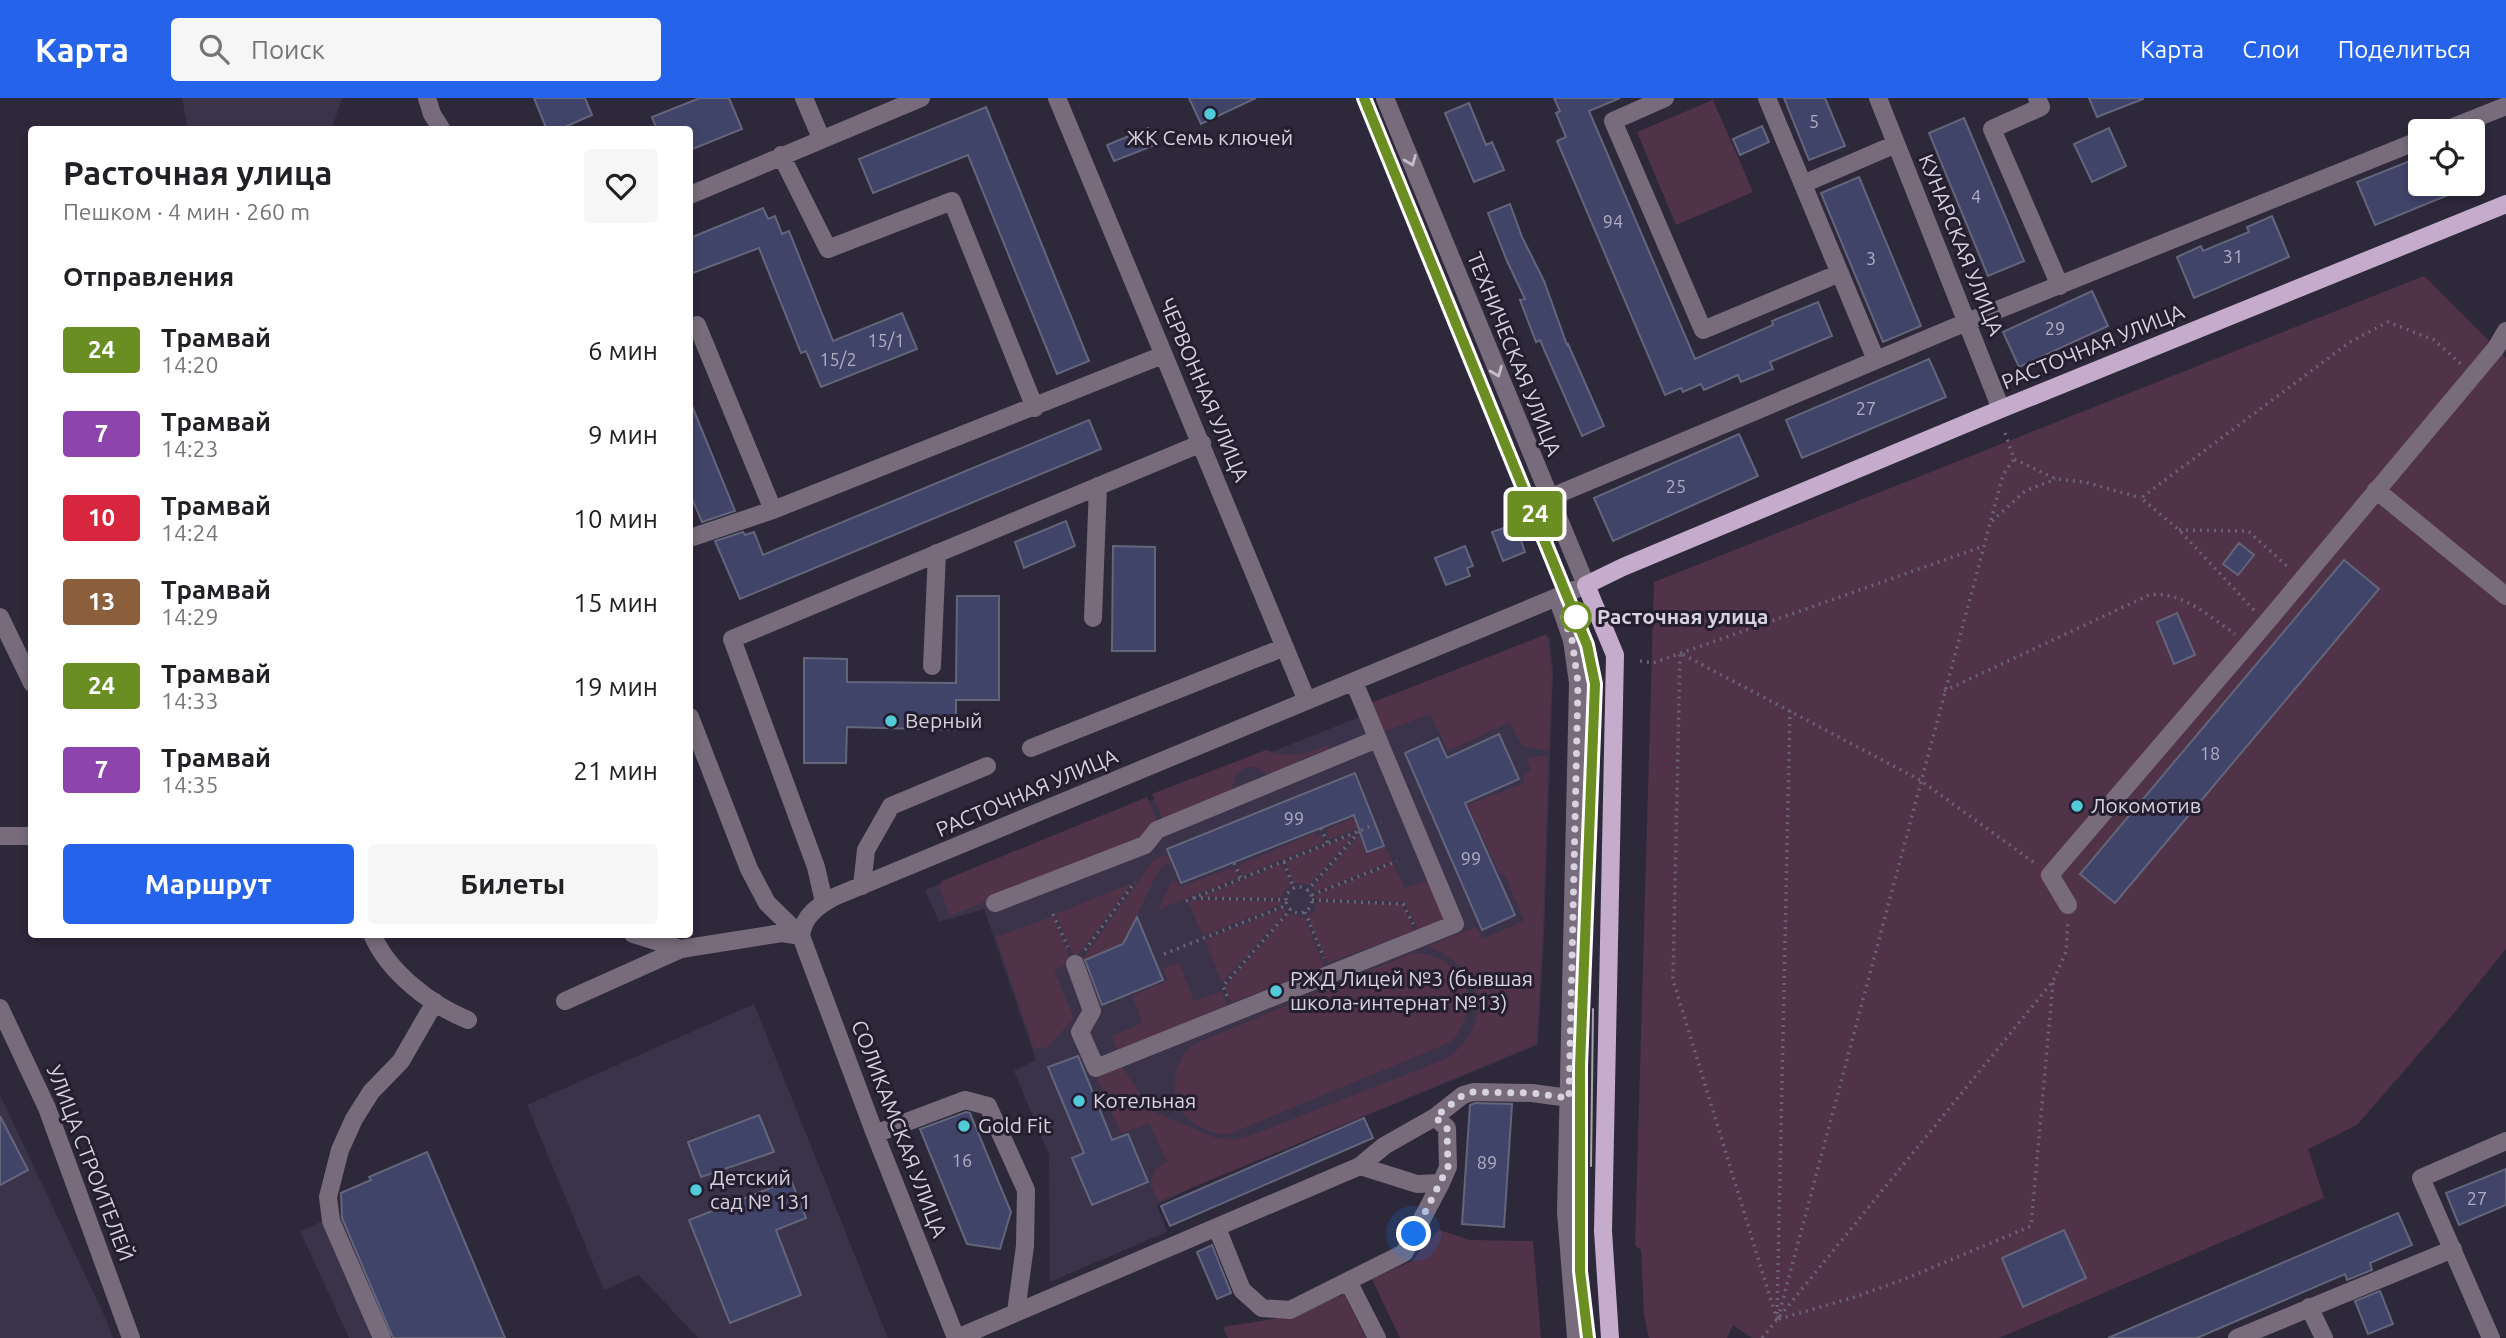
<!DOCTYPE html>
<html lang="ru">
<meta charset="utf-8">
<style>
:root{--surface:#fff;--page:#f6f6f6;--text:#202124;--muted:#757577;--accent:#2563eb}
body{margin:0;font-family:Ubuntu,sans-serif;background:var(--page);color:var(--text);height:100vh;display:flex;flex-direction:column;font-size:26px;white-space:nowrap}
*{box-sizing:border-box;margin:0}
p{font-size:23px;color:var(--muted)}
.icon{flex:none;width:38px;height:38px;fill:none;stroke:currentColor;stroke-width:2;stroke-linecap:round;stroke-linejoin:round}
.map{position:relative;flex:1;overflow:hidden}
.drawer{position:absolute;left:28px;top:28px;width:665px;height:812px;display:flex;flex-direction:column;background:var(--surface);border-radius:7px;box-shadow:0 4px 10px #0003}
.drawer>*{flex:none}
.badge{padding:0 14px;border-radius:5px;font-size:24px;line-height:46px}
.controls{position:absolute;left:2408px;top:21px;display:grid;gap:14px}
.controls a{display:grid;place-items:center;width:77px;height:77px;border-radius:7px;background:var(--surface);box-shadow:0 4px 10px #0003;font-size:35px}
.you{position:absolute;width:35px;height:35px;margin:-18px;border:5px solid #fff;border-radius:50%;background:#1a73e8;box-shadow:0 0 0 10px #1a73e833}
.map>.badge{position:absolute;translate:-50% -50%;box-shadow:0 0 0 4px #fff}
h2{padding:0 35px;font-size:26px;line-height:63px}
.round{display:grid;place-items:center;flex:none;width:74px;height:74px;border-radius:7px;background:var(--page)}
.overview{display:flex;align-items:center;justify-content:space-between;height:119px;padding:0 35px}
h1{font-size:33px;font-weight:700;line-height:52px}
.primary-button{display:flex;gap:14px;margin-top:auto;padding:14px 35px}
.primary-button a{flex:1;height:80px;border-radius:7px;background:var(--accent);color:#fff;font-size:28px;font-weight:700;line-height:80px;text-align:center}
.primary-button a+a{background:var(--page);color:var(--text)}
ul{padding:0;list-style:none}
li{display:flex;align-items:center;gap:21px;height:84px;padding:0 35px}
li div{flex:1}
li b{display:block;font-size:26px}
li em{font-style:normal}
li .badge{min-width:77px;font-weight:700;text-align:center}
header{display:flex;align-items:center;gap:42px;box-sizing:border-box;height:98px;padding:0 35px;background:var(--accent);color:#fff}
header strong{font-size:33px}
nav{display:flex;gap:38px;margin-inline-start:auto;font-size:24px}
.search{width:490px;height:63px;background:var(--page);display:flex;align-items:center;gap:18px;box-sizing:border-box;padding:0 24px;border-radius:7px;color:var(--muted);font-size:26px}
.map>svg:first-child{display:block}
</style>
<header>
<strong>Карта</strong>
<div class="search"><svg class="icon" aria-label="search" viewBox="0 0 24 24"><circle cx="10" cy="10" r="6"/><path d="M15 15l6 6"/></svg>Поиск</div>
<nav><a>Карта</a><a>Слои</a><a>Поделиться</a></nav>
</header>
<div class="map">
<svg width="2506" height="1240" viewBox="0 0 2506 1240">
<rect width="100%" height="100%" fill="#2e283b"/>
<path fill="#3a334a" d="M182 0H342L332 31 188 32Z
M1550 539 1553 575 1544 838 1538 947 1193 1089 1157 1107 1167 1134 1050 1184 1049 1057 1014 973 1036 962 984 811 939 824 925 792 1367 616Z
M754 906 888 1240H698L639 1177 604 1192 527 1007Z
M0 997 105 1219 113 1240H0Z
M426 1079 497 1240H349L300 1133Z"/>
<path fill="#513349" d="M1713 2 1753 94 1676 127 1637 34Z
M2424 178 2506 260V851L2449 921 2357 1027 2308 1051 2324 1100 1999 1240H1752L1733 1227 1727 1240H1649L1644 1217 1641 1152 1635 1147 1654 484Z
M1547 536 1552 575 1549 653 1522 648 1510 624 1448 653 1430 616 1383 634 1371 605Z
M1328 647 1329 651 1299 662V669L1271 681C1255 659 1230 669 1233 696L1164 724 1152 696 1266 652C1293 662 1302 656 1328 647Z
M1548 657 1543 832 1536 946 1158 1104 1151 1086 1154 1072 1167 1064 1149 1025 1121 1036 1097 980 1122 969 1152 1013 1216 1040 1233 1042 1252 1037 1448 960C1496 922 1482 871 1428 848L1476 829 1482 841 1524 823 1504 775 1500 777 1468 707 1524 685V677L1531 673 1527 660Z
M1147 699 1159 727 1144 739 950 818 939 789 942 783Z
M1371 713 1374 724 1327 742V731Z
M1314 735 1317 738 1322 736 1324 744 1242 778 1238 770 1242 766Z
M1354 737 1309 787 1294 785 1286 764Z
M1359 737 1366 756 1385 749 1392 763 1315 794 1312 791Z
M1169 758 1172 764 1161 768 1123 845 1081 863 1153 763 1158 759Z
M1282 766 1291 786 1283 794 1281 800 1200 799Z
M1393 766 1405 790 1429 782 1447 822 1418 832 1404 803 1316 801V797Z
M1229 771 1235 772 1239 779 1158 812 1171 784 1176 782 1181 789Z
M1132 785 1075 861 1056 816Z
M1194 802 1281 803 1282 806 1203 838 1188 805Z
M1316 804 1402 806 1414 833 1328 865 1307 818 1314 814Z
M1284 810 1286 814 1222 885 1205 842Z
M1288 816 1304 819 1324 868 1231 905 1225 889Z
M1053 818 1072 865 1054 872 1074 920 1047 950 1034 951 996 839Z
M1412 855C1463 854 1486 907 1451 944L1229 1036C1178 1036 1156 983 1192 947Z
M1179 865 1194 903 1222 893 1227 907 1118 953 1112 938 1142 925 1132 898 1167 883 1163 870Z
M1439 1132 1470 1142 1533 1143 1541 1240H1400L1372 1181 1412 1163Z
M1344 1196 1366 1240H1228L1223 1229 1298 1217Z"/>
<path fill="#414469" stroke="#63657b" stroke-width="2" d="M534 0H585L592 17 558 32H547Z
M700 0H729L742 31 690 52V32H657L652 19Z
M1189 0H1256L1201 26Z
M1554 0H1620L1589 13 1695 261 1773 227 1772 223 1818 204 1832 238 1770 264 1773 271 1741 284 1738 277 1704 292 1701 286 1683 294 1681 290 1665 297 1557 43 1566 39 1556 15 1560 13Z
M1784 0H1825L1845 48 1809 62Z
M2089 0H2143V1L2097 19Z
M1469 5 1486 47 1492 44 1504 72 1474 84 1445 15Z
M986 9 1089 263 1057 276 968 57 873 95 859 61Z
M1964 20 2024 163 1988 178 1929 35Z
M1762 28 1769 44 1740 57 1733 41Z
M1148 30 1155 47 1114 63 1107 47Z
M2109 30 2126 68 2092 84 2074 46Z
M2420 59V86H2475L2375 127 2357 84Z
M1859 79 1921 228 1883 244 1821 95Z
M1510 106 1522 139 1544 183 1567 247 1568 246 1604 328 1582 338 1540 242 1536 244 1520 202 1525 201 1507 163 1488 115Z
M763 110 768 121 775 118 782 136 789 133 833 243 902 215 917 251 821 289 806 253 801 255 759 150 690 176V140Z
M2272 118 2289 159 2194 200 2177 159 2201 148 2203 153 2249 134 2247 129Z
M2092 193 2108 228 2019 269 2003 234Z
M1929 261 1946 299 1802 360 1786 322Z
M690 303 735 413 702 424 690 396Z
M1089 322 1101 351 740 501 715 443 743 434 745 437 754 434 763 457Z
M1739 336 1758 378 1613 443 1594 400Z
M1066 423 1075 448 1024 470 1015 444Z
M1515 426 1525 454 1503 463 1492 434Z
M2239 445 2254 457 2238 477 2223 466Z
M1113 448 1155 449V553H1112Z
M1465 448 1473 468 1467 470 1470 478 1446 487 1435 460Z
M2344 462 2379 491 2115 805 2080 776Z
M957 498H999V602H956V632L847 629 846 665H804V560L847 561V584L956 585Z
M2177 515 2195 557 2174 566 2157 524Z
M1499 636 1519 681 1465 705 1515 817 1482 832 1405 655 1438 640 1447 660Z
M1355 675 1384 748 1367 754 1354 717 1181 785 1167 751Z
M1137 819 1163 882 1102 907 1085 862 1123 846Z
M1078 958 1112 1042 1128 1036 1148 1084 1092 1107 1072 1060 1084 1055 1048 969Z
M1475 1005 1512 1006 1504 1129 1462 1126 1470 1007Z
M966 1014 970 1015 1011 1114 1000 1151 967 1146 920 1031Z
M759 1017 774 1054 701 1079 688 1044Z
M0 1018 28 1072 0 1087Z
M1364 1020 1373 1040 1170 1128 1161 1108Z
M427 1054 505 1240H393L342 1120 341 1095 371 1082 369 1079Z
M2506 1071V1107L2459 1127 2446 1095Z
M791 1082 806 1120 776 1132 801 1197 730 1225 689 1122Z
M2398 1115 2412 1147 2370 1165 2372 1172 2347 1182 2345 1176 2197 1240H2108Z
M2064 1132 2086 1180 2023 1209 2002 1160Z
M1212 1147 1231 1195 1217 1201 1197 1154Z
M2380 1193 2393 1226 2368 1236 2355 1203Z"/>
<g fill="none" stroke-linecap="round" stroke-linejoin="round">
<path stroke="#696374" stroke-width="3.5" stroke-dasharray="2 5" stroke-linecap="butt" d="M2005 335 2014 361 2056 381 2085 384 2141 400
M1992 423 2025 393 2056 381
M2179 432 2248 433 2289 470
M2254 512 2179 432 2141 400 2350 244 2388 224 2434 242 2461 266
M1640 563 1653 565 1984 448
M1944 593 2149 497C2181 492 2210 519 2235 536
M1321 730 1328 746
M1284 764 1294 791
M1234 765 1241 781
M1286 802a13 13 0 1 1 26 0a13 13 0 1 1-26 0Z
M1307 793 1359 734
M1312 797 1397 763
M1194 800 1286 802
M1312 802 1403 806 1413 826
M1186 803 1381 724
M1305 814 1324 860
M1053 816 1068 849
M1085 852 1135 784
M1164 856 1287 807
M1227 898 1223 888 1291 811
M1777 1216 1790 613
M1778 1220 2003 377 2014 361
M1779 1221 1855 1199 1910 1179 2031 1128 2053 884
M1777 1222 1673 882 1680 555 1920 682 2036 766
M1762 1240 2053 883 2066 854 2068 823"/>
<path stroke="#786c7c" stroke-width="18" d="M427 0 432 16 442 32
M804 0 821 40
M1057 0C1140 201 1225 402 1307 603
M1665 0 1613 23 1703 232 1840 175
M1767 0 1876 262
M1878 0 2001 311
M2037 0 2041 9 1992 31 2060 188
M2443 33 2506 8
M781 57 828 151 952 103 1035 310
M1803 86 1896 46
M690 97 921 0
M2376 392 2506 498
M1549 400 1950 231 2420 42
M773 412 1163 257
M690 440 773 412 697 227
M1557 499 1572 542 1578 585 1566 1114 1576 1240
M0 519 32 585
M1093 520 1098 388
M932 568 937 455
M690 619 749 771 767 805 801 838
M1031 650 1285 549
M0 738H32
M862 788 866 752 891 708 987 668
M824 804 816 769 732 541 1202 345
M995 805 1145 747 1157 732 1377 641
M2068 807 2050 777 2266 525 2496 250 2506 233
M372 836C388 874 431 907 468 922
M633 836 681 851
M1075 866 1092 913 1080 934 1096 970 1455 826 1354 584
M565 903 681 851 782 835 801 838
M0 910 47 1010 131 1240
M1435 1019 1463 997 1473 994 1532 995 1569 1000
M875 1036 965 1002 988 1008 1026 1092 1025 1148 1016 1214
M1217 1130 1242 1192 1262 1210 1290 1212 1404 1155 1441 1085
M1348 1183 1377 1240
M2309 1209 2324 1240
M382 1240 331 1123 328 1099 340 1052 354 1021 371 994 401 963 435 904
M956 1240 875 1036 801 838C803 818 818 808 834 799L1586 487 1385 0
M957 1240 1360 1068 1384 1048 1435 1019 1447 1030 1448 1069 1441 1085 1417 1086 1360 1068
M2237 1240 2453 1151
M2491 1240 2421 1080 2506 1043"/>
<path stroke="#c5abcc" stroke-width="18" d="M1610 1240 1603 1133 1615 557 1586 487 1623 469 2001 311 2506 106"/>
<path stroke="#a7a3b1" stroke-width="2" d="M1364 0 1587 546 1595 586 1580 968V1173L1588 1240
M1591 1068 1593 911"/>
</g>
<defs><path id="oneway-chevron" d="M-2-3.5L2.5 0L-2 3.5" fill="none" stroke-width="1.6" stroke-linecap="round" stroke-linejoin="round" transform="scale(1.75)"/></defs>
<g stroke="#c3beca">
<use href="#oneway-chevron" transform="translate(1411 63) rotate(68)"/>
<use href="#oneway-chevron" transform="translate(1497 274) rotate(68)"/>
</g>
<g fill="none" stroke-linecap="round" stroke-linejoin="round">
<defs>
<path id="line" d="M1364 0 1587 547 1595 586 1580 968V1173L1588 1240"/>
</defs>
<use href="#line" stroke="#fff" stroke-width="16"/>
<use href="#line" stroke="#6b8e23" stroke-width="10"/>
<path stroke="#d6d2de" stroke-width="7" stroke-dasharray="0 12.6" d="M1414 1136 1448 1069 1447 1030 1435 1019 1463 997 1473 994 1532 995 1569 1000 1578 585 1572 542 1563 518 1576 519"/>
</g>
<g fill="#52cbd8" stroke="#251e30" stroke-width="2.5">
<circle cx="1210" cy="16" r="7"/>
<circle cx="891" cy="623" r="7"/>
<circle cx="2077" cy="708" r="7"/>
<circle cx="1276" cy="893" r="7"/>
<circle cx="1079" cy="1003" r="7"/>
<circle cx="964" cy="1028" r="7"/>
<circle cx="696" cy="1092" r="7"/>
</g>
<circle fill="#fff" stroke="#6b8e23" stroke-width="3.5" cx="1576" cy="519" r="14"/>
<g text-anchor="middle" stroke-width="6" stroke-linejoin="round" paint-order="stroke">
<g font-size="18" fill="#b1aec1">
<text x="1814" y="30">5</text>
<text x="1976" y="105">4</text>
<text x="1613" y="130">94</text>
<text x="2233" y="165">31</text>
<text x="1871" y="167">3</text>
<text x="2055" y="237">29</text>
<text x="886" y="249">15/1</text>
<text x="838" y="268">15/2</text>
<text x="1866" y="317">27</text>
<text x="1676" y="395">25</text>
<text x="2210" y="662">18</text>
<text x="1294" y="727">99</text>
<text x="1471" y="767">99</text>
<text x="962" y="1069">16</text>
<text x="1487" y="1071">89</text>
<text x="2477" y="1107">27</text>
</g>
<g font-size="21" fill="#d6d2de" stroke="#251e30" text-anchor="start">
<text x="1210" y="47" text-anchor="middle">ЖК Семь ключей</text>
<text x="905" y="630">Верный</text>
<text x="2091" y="715">Локомотив</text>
<text x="1290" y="888">РЖД Лицей №3 (бывшая<tspan x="1290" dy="24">школа-интернат №13)</tspan></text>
<text x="1093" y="1010">Котельная</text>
<text x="978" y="1035">Gold Fit</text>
<text x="710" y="1087">Детский<tspan x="710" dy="24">сад № 131</tspan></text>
</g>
<g font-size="21" fill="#d6d2de" stroke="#251e30">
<text transform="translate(1961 147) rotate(68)" y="7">КУНАРСКАЯ УЛИЦА</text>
<text transform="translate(2093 249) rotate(-22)" y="7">РАСТОЧНАЯ УЛИЦА</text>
<text transform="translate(1514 256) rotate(68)" y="7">ТЕХНИЧЕСКАЯ УЛИЦА</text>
<text transform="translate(1204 292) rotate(67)" y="7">ЧЕРВОННАЯ УЛИЦА</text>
<text transform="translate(1027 695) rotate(-23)" y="7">РАСТОЧНАЯ УЛИЦА</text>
<text transform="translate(899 1031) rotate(69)" y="7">СОЛИКАМСКАЯ УЛИЦА</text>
<text transform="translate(90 1065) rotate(69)" y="7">УЛИЦА СТРОИТЕЛЕЙ</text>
</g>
<g font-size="21" font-weight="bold" fill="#d6d2de" stroke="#251e30" text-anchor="start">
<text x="1597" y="526">Расточная улица</text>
</g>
</g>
</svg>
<div class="controls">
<a><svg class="icon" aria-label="locate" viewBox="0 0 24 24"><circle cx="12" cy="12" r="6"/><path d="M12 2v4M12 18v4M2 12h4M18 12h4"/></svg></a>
</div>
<div class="you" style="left:1414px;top:1136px"></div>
<b class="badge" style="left:1535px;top:416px;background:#6b8e23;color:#fff">24</b>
<section class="drawer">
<div class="overview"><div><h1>Расточная улица</h1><p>Пешком · 4 мин · 260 m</p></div><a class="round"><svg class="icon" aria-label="heart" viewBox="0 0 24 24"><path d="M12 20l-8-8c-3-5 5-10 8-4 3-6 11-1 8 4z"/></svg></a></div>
<h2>Отправления</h2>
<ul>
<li><span class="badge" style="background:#6b8e23;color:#fff">24</span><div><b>Трамвай</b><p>14:20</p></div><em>6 мин</em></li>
<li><span class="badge" style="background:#8e44ad;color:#fff">7</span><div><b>Трамвай</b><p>14:23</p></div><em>9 мин</em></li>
<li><span class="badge" style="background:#d7263d;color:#fff">10</span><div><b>Трамвай</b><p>14:24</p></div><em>10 мин</em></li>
<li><span class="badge" style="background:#8b5e3c;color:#fff">13</span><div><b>Трамвай</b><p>14:29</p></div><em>15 мин</em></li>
<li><span class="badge" style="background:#6b8e23;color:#fff">24</span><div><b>Трамвай</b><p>14:33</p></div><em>19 мин</em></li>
<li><span class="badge" style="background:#8e44ad;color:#fff">7</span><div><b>Трамвай</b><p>14:35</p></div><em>21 мин</em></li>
</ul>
<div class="primary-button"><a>Маршрут</a><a>Билеты</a></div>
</section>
</div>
